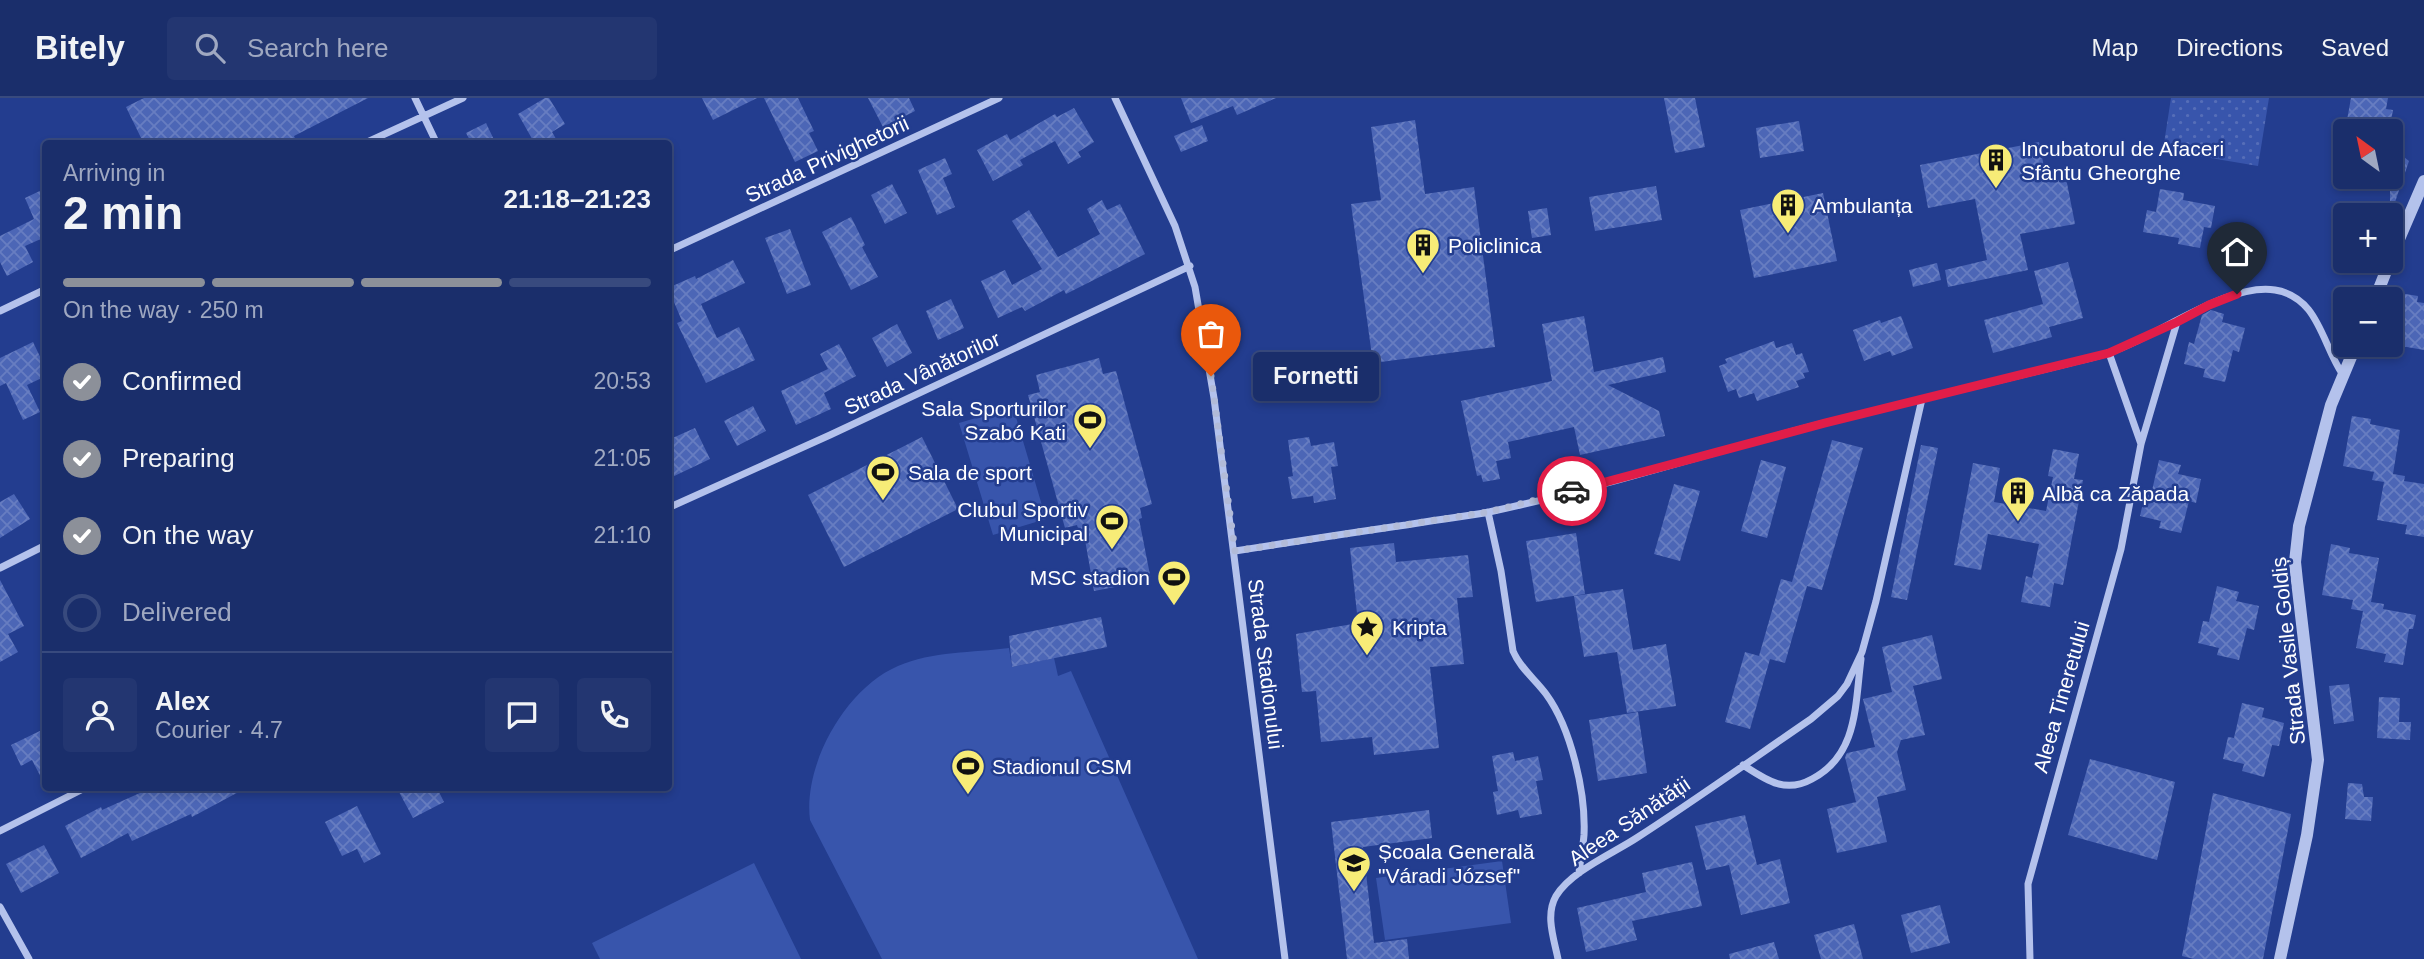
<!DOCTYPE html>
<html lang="en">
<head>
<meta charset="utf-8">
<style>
  body { margin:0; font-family:Arial,sans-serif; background:#233671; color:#f1f3f6; height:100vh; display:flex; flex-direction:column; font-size:26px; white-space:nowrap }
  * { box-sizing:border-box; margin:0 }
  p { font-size:23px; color:#9fa8c1 }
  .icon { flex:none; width:38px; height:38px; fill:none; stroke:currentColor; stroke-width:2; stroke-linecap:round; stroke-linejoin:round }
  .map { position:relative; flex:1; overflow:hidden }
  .side { position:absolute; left:42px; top:42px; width:630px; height:651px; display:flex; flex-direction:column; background:#1a2e6b; border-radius:7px; box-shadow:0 4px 10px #0003,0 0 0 2px #384a7e }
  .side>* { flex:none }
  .needle { width:46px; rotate:327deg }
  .controls { position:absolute; left:2333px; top:21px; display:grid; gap:14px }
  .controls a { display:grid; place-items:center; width:70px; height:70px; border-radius:7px; background:#1a2e6b; box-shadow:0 4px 10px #0003,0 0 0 2px #384a7e; font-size:35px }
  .pin { position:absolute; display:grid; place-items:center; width:60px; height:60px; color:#fff; margin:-72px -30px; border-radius:50% 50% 50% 0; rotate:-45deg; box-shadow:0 0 7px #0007 }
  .pin .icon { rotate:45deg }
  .courier { position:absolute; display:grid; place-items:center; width:70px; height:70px; margin:-35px; border:5px solid #e11d48; border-radius:50%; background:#fff; color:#222; box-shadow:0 2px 9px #0007 }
  .bubble { position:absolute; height:49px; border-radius:7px; background:#1a2e6b; box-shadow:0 4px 10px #0003,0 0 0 2px #384a7e; font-size:23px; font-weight:700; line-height:49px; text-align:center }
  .summary em { font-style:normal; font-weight:700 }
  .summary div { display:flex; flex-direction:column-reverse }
  .summary { display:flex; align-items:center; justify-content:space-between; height:119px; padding:0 21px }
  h1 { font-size:46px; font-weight:700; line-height:52px }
  .bar { display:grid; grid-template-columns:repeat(4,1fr); gap:10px 7px; align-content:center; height:84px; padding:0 21px }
  .bar i { height:9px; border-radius:5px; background:#384a7e }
  .bar .current { background:#8c9099 }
  .bar p { grid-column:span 4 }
  .line { display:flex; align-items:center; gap:18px; padding:0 21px; border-top:2px solid #384a7e }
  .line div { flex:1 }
  .round { display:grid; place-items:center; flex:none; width:74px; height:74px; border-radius:7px; background:#233671 }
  ol { padding:0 21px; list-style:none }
  li { display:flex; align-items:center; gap:21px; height:77px }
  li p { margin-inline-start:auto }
  li .icon { padding:7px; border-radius:50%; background:#8c9099; color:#fff; stroke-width:4 }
  li:last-child { color:#9fa8c1 }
  li i { width:38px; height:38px; border:4px solid #384a7e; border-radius:50% }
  header { display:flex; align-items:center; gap:42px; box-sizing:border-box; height:98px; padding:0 35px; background:#1a2e6b; border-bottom:2px solid #384a7e }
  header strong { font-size:33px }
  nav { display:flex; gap:38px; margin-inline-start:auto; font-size:24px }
  .search { width:490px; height:63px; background:#233671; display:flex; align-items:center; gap:18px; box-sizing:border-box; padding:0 24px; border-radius:7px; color:#9fa8c1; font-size:26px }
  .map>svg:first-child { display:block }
  .park { fill:url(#park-dots) }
  .pitch { fill:#3855ac }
  .building { fill:url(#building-cross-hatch) }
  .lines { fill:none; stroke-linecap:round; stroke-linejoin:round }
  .minor { stroke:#b4c2ec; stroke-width:7 }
  .tertiary { stroke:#b4c2ec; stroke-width:12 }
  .done { stroke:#b2bbd8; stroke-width:7; stroke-dasharray:0 12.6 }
  .route { stroke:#e11d48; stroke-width:9 }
  .labels { text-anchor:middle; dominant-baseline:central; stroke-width:5; stroke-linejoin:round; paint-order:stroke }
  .poi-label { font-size:21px; fill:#fff; stroke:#233d8f; text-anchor:start }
  .street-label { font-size:21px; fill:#fff; stroke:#233d8f }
</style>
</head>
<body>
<header>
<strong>Bitely</strong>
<div class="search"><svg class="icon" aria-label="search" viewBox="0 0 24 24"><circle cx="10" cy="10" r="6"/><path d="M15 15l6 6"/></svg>Search here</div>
<nav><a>Map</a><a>Directions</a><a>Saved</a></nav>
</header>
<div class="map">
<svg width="2424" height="861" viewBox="0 0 2424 861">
  <defs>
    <pattern id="park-dots" width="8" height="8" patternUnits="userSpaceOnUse" patternTransform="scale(1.75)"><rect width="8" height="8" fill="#3855ac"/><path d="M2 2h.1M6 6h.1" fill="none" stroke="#566eb8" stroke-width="1.8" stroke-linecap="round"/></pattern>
    <pattern id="building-cross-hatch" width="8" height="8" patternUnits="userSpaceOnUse" patternTransform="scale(1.75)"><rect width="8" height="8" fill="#4c66b6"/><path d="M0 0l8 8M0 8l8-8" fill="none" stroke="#677dc1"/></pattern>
  </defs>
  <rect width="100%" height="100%" fill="#233d8f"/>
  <path class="park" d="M2171 0H2269L2258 68 2163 52Z"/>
  <path class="pitch" d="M1013 309 1046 421 993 437 959 325Z
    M1009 550 1012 569 1054 560 1058 578 1071 573 1198 861H882L810 722C803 666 846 590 898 568 932 553 973 555 1009 550Z
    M1502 763 1511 825 1385 842 1376 780Z
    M754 765 801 861H600L592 845Z"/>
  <path class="building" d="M144 0H368L294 38 297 46H144L126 9Z
    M545 0H549L565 26 552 34 559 46H535L518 16Z
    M702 0H757L713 22Z
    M764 0H798L814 33 809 35 818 53 795 64Z
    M868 0H909L915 13 883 29Z
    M1181 0H1276L1237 17 1233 8 1191 25Z
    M1664 0H1695L1705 49 1675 55Z
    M2351 0H2388L2386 11 2393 12 2389 33H2345Z
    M1074 10 1094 44 1078 54 1081 59 1068 66 1055 43 1020 62 1023 67 993 83 977 52 1007 36 1010 42 1055 16 1057 19Z
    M1415 22 1425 96 1474 89 1495 249 1373 265 1351 106 1381 102 1371 29Z
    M1799 23 1804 53 1760 60 1756 30Z
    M486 25 496 46H472L466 35Z
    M1202 27 1208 43 1181 54 1174 38Z
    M2039 44 2047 84 2066 80 2075 126 2020 136 2028 172 1948 189 1945 172 1987 162 1975 101 1928 110 1920 67Z
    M2390 48 2409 63 2393 110H2390Z
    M945 60 952 76 943 80 955 109 937 117 918 72Z
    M892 86 907 115 885 126 871 97Z
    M1656 88 1662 122 1595 133 1589 99Z
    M46 90V146L43 140 25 148 33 164 7 178 0 164V138L34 121 25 100Z
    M2160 91 2184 95 2183 102 2215 108 2211 130 2204 129 2200 150 2178 146 2179 140 2143 134 2147 112 2156 114Z
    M1823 95 1837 163 1754 180 1740 112Z
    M1102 102 1107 112 1120 106 1145 156 1066 196 1064 192 1025 213 1022 209 998 220 981 183 1005 172 1012 187 1042 171 1012 123 1029 112 1058 159 1100 136 1087 111Z
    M1547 110 1551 137 1532 140 1528 113Z
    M851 119 865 147 862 149 878 179 851 192 822 134Z
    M790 131 811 187 787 196 765 140Z
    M733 162 745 185 701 206 717 240 739 229 755 262 706 285 677 225 682 223 668 190 695 178 696 181Z
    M2068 164 2083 220 2049 229 2052 239 1993 255 1984 222 2043 206 2034 173Z
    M1937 165 1941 182 1913 189 1909 172Z
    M2399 195 2418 198 2417 204 2424 205V252L2390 246Z
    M951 201 964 230 938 242 926 213Z
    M2211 212 2224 216 2222 224 2245 230 2239 254 2233 252 2225 284 2203 279 2205 271 2184 266 2189 244 2194 246 2202 217Z
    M1584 218 1594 274 1663 259 1666 274 1608 287 1659 313 1665 338 1580 357 1574 329 1508 344 1511 360 1496 363 1500 381 1483 384 1481 377 1477 378 1461 303 1552 283 1542 226Z
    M1901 218 1913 250 1892 258 1890 253 1864 263 1853 232 1880 222 1881 225Z
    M897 226 912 255 887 269 872 240Z
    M1774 243 1776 250 1792 245 1796 257 1802 255 1809 274 1803 275 1805 280 1796 283 1799 289 1757 303 1754 295 1739 300 1736 291 1728 294 1719 268 1727 265 1725 261Z
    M33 244 46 271V278L27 287 40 314 23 322 6 285 0 288V260Z
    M839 246 856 278 824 295 831 311 796 327 781 293 828 271 820 256Z
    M1099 260 1103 276 1116 273 1152 406 1140 410 1142 420 1139 421 1151 482 1094 493 1084 436 1080 437 1077 427 1065 430 1028 297 1040 294 1036 277Z
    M753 308 766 333 737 348 724 323Z
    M2352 318 2371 321 2370 326 2400 332 2393 376 2405 378 2404 383 2424 386V439L2405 436 2407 427 2377 422 2384 384 2372 382 2374 374 2343 368Z
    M695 330 710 361 668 381V342Z
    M922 339 958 411 844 469 808 397Z
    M1309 339 1311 348 1334 344 1338 368 1331 369 1336 401 1314 405 1313 398 1292 401 1288 379 1293 378 1288 342Z
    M1832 342 1863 350 1822 492 1807 488 1785 565 1759 558 1781 481 1792 484Z
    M1921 347 1938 350 1907 502 1891 499Z
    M2053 351 2079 356 2074 381 2083 382 2063 487 2054 485 2050 509 2021 504 2026 478 2032 480 2039 446 1988 436 1981 472 1954 467 1973 365 2000 370 1994 404 2046 413 2053 379 2048 378Z
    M1761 362 1786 369 1767 440 1741 433Z
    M2159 362 2181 367 2178 376 2201 381 2196 405 2189 403 2181 435 2159 430 2161 423 2140 418 2145 396 2151 397Z
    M1674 386 1700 393 1680 463 1654 456Z
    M14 396 30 421 0 440V404Z
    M1576 435 1585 496 1536 504 1526 443Z
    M1394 445 1396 464 1468 457 1473 499 1457 500 1464 566 1430 569 1439 650 1374 657 1372 639 1321 644 1316 593 1302 594 1296 536 1358 525 1350 450Z
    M2331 446 2350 450 2349 455 2379 460 2371 504 2384 506 2383 511 2416 517 2413 531H2409L2403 567 2384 564 2386 556 2356 550 2363 513 2351 511 2353 502 2322 497Z
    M0 482 24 528 8 536 18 554 0 564Z
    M2217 488 2239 494 2236 503 2259 508 2254 532 2247 530 2239 562 2217 557 2219 550 2198 545 2203 523 2209 524Z
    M1623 491 1633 552 1666 546 1676 608 1627 615 1617 554 1584 559 1574 498Z
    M1101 519 1107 549 1012 569 1009 538Z
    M1932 537 1942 581 1913 588 1925 637 1901 642 1897 654 1906 692 1877 699 1887 744 1837 755 1827 711 1856 704 1845 659 1847 655 1875 649 1863 601 1892 594 1882 549Z
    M1745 554 1770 561 1750 631 1725 624Z
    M2349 586 2354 623 2334 626 2329 588Z
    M2379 599 2400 600 2399 624H2411L2410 642 2377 640Z
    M2242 605 2264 610 2262 619 2284 625 2279 648 2272 647 2264 679 2242 673 2244 666 2223 661 2228 639 2234 640Z
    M1638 614 1647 675 1598 683 1589 622Z
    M46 630V689L32 662 21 668 11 647Z
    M1513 654 1515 663 1538 658 1543 682 1536 683 1542 716 1520 720 1518 712 1497 717 1493 694 1498 693 1492 658Z
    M2090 661 2175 684 2157 762 2068 737Z
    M2348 685 2362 686 2364 699H2373L2371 723 2345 721Z
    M151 690H246L192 719 191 716 132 743 128 735 81 760 65 728 101 709 102 712Z
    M407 690H437L444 704 413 720 399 694Z
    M2213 695 2291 716 2263 861H2194L2182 858Z
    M357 708 381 756 364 765 357 751 342 758 325 724Z
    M1429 712 1432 740 1363 749 1374 845 1407 841 1409 861H1347L1331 724Z
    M1745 717 1757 767 1780 761 1790 805 1741 817 1729 767 1706 772 1695 728Z
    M44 747 59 775 21 795 6 766Z
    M1692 764 1702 808 1632 823 1637 842 1586 854 1577 810 1646 794 1642 775Z
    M1940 807 1950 845 1911 855 1901 817Z
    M1854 826 1863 861H1821L1814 837Z
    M1774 844 1779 861H1730L1729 856Z"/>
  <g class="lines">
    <path class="minor" d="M415 0 437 46
      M1115 0 1175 128 1195 189 1214 300 1285 861
      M363 46 463 0
      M668 153 999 0
      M0 213 46 191
      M2109 255 2141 346
      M668 410 830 337 1190 168
      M1488 414 1501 473 1513 553C1520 570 1535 581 1546 596 1571 630 1586 695 1584 737 1583 750 1580 763 1579 775
      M1235 453C1292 444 1349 435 1406 427 1434 422 1462 419 1489 414 1602 390 1713 353 1825 325 1915 302 2007 281 2098 258 2150 245 2224 184 2275 192 2319 199 2322 247 2343 277
      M0 470 46 447
      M1743 667C1766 682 1785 696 1812 681 1858 657 1855 607 1861 561
      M0 733 85 690
      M0 809 29 861
      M1558 861C1554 841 1545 817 1556 798 1571 773 1614 755 1638 739 1697 701 1754 660 1811 621L1838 598 1847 586 1862 554 1876 503 1922 301
      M2030 861 2028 786 2121 451 2141 346 2177 224"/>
    <path class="tertiary" d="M2390 162 2424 83
      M2375 201 2390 163
      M2280 861 2307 737 2318 662 2297 483 2295 464 2299 428 2331 307 2356 247"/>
  </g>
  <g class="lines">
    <path class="done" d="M1211 278 1235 453 1488 414 1572 393"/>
    <path class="route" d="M1572 393 1825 325 2109 255 2177 224 2209 207 2237 196"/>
  </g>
  <defs>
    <g id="building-pin" transform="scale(1.75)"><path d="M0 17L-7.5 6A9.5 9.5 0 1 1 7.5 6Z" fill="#f7ec77" stroke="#233d8f"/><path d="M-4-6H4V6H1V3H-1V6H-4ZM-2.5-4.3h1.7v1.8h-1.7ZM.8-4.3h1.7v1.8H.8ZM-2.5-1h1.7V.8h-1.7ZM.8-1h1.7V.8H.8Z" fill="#111"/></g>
    <g id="stadium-pin" transform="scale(1.75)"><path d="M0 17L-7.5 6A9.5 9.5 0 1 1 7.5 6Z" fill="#f7ec77" stroke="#233d8f"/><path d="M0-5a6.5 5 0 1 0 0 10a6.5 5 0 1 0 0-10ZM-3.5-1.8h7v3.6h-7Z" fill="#111"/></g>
    <g id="sight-pin" transform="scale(1.75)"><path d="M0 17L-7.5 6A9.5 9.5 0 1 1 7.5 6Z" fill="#f7ec77" stroke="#233d8f"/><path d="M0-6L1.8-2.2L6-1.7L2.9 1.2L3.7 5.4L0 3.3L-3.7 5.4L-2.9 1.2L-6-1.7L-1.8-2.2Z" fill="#111"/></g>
    <g id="school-pin" transform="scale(1.75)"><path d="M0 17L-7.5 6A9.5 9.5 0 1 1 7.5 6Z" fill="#f7ec77" stroke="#233d8f"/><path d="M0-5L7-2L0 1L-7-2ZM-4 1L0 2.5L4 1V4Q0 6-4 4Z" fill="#111"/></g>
  </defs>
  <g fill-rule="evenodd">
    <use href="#building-pin" x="1996" y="62"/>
    <use href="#building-pin" x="1788" y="107"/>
    <use href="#building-pin" x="1423" y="147"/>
    <use href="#stadium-pin" x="1090" y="322"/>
    <use href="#stadium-pin" x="883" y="374"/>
    <use href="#building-pin" x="2018" y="395"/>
    <use href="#stadium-pin" x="1112" y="423"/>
    <use href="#stadium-pin" x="1174" y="479"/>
    <use href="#sight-pin" x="1367" y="529"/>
    <use href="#stadium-pin" x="968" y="668"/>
    <use href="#school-pin" x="1354" y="765"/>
  </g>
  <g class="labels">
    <g class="poi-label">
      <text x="2021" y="50">Incubatorul de Afaceri<tspan x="2021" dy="24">Sfântu Gheorghe</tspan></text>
      <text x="1812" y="107">Ambulanța</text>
      <text x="1448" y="147">Policlinica</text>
      <text x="1066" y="310" text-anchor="end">Sala Sporturilor<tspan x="1066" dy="24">Szabó Kati</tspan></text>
      <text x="908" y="374">Sala de sport</text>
      <text x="2042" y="395">Albă ca Zăpada</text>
      <text x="1088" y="411" text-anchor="end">Clubul Sportiv<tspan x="1088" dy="24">Municipal</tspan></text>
      <text x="1150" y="479" text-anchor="end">MSC stadion</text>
      <text x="1392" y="529">Kripta</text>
      <text x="992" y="668">Stadionul CSM</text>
      <text x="1378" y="753">Școala Generală<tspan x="1378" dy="24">"Váradi József"</tspan></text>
    </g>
    <g class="street-label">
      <text transform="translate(827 61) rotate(-25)">Strada Privighetorii</text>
      <text transform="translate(922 275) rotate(-25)">Strada Vânătorilor</text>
      <text transform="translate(2288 553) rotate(-96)">Strada Vasile Goldiș</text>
      <text transform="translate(1266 566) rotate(83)">Strada Stadionului</text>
      <text transform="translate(2061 599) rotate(-74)">Aleea Tineretului</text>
      <text transform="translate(1629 723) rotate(-34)">Aleea Sănătății</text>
    </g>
  </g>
</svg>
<div class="controls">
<a><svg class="needle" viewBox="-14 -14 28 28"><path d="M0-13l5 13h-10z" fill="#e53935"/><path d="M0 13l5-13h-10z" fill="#9fa8c1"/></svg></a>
<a>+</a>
<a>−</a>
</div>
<div class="pin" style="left:1211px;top:278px;background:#ea580c"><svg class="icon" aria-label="bag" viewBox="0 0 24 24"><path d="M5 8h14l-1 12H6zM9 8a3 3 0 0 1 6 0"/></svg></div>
<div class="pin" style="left:2237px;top:196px;background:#1f2937"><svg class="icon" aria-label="home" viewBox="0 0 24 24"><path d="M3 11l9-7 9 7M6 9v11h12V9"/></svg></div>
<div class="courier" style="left:1572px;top:393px"><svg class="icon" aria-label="car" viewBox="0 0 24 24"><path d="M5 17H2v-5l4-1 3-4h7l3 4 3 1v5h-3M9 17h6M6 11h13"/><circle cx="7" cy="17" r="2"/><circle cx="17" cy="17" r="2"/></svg></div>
<div class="bubble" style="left:1253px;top:254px;width:126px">Fornetti</div>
<section class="side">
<div class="summary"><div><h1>2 min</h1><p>Arriving in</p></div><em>21:18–21:23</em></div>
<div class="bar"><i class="current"></i><i class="current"></i><i class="current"></i><i></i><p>On the way · 250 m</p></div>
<ol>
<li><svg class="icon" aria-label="check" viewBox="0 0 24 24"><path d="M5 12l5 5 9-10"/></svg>Confirmed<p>20:53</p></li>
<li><svg class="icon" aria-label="check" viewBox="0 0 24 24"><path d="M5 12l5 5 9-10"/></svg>Preparing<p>21:05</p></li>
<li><svg class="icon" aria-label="check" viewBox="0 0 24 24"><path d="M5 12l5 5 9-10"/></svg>On the way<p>21:10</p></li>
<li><i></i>Delivered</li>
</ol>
<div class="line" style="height:126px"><a class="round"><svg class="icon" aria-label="person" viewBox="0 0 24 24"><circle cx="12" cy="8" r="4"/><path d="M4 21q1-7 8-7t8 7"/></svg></a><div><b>Alex</b><p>Courier · 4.7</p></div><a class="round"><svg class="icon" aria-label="chat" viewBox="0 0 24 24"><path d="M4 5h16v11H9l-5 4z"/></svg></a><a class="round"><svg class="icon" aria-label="phone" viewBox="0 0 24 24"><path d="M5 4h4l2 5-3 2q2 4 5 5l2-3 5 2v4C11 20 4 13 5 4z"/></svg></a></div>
</section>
</div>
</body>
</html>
